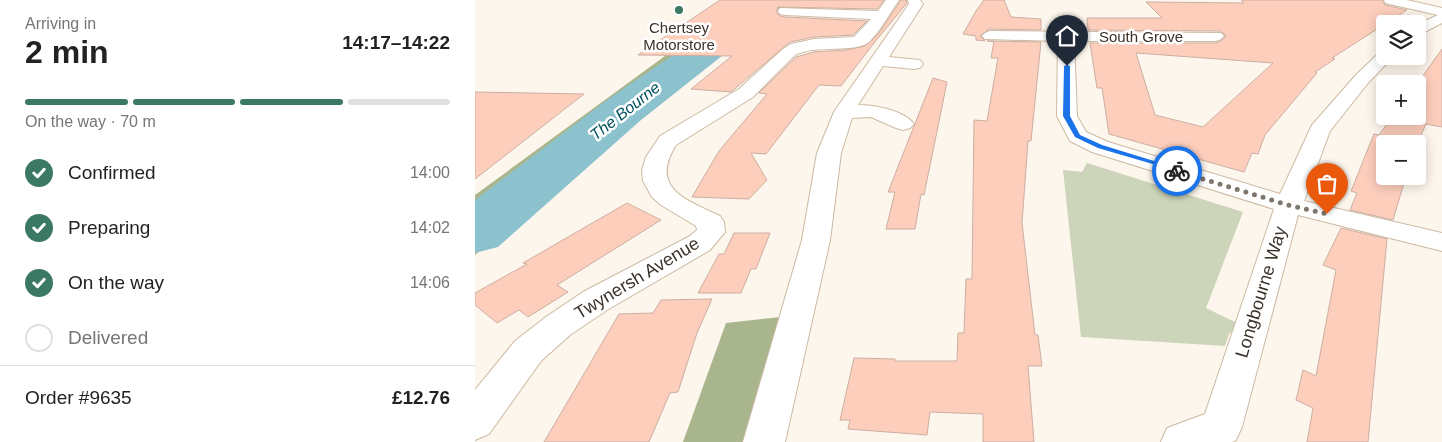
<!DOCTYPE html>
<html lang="en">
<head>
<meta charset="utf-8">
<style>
  body { margin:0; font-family:Helvetica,sans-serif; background:#f6f6f6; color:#222; height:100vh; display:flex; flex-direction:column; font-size:19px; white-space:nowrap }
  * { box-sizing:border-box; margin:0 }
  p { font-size:16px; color:#767676 }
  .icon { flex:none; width:28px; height:28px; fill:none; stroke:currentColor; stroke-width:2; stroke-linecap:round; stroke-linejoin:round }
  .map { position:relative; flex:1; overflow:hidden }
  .details { display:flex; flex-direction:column; background:#fff; width:475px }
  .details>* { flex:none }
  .buttons { position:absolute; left:901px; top:15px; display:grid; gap:10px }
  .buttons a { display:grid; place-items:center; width:50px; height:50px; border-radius:5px; background:#fff; box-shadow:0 2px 12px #0003; font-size:25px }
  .pin { position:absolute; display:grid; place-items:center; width:42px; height:42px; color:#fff; margin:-51px -21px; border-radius:50% 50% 50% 0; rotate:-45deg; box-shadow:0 0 5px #0007 }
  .pin .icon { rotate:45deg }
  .courier { position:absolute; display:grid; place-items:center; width:50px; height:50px; margin:-25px; border:4px solid #1a73e8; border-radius:50%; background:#fff; color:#222; box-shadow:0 1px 6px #0007 }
  .head em { font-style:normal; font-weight:700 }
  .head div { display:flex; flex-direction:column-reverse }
  .head { display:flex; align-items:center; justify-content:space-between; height:85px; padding:0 25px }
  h1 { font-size:32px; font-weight:700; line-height:38px }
  .bar { display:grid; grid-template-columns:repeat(4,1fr); gap:8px 5px; align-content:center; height:60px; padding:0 25px }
  .bar i { height:6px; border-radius:4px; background:#e0e0e0 }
  .bar .current { background:#3b7965 }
  .bar p { grid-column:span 4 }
  .line { display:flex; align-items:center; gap:12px; padding:0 25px; border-top:1px solid #e0e0e0 }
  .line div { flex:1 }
  ol { padding:0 25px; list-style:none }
  li { display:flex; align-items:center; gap:15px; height:55px }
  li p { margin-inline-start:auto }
  li .icon { padding:5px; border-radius:50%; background:#3b7965; color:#fff; stroke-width:4 }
  li:last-child { color:#767676 }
  li i { width:28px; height:28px; border:2px solid #e0e0e0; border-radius:50% }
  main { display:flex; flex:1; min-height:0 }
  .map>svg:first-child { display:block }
  .green { fill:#ccd5b9 }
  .forest { fill:#a9b68d }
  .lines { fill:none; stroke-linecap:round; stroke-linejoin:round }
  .river { fill:#8cc2ce; fill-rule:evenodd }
  .building { fill:#fdcebc; stroke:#ccaea2; fill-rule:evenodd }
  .minor-casing { stroke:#ccb9a2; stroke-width:2 }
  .major-casing { stroke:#ccb9a2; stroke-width:2 }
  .minor { fill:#fff; fill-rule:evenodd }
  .major { fill:#fff; fill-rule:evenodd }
  .route { fill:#1a73e8 }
  .done { stroke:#7f776e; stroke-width:5; stroke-dasharray:0 9 }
  .poi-dot { fill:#3b7965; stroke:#fff; stroke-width:2 }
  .labels { text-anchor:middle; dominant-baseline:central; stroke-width:5; stroke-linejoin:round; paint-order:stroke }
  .far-poi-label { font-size:15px; fill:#3b332a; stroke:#fff }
  .far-street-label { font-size:15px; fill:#3b332a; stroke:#fff }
  .far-water-label { font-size:16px; font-style:italic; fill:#00515e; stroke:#fff }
  .street-label { font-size:18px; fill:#3b332a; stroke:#fff }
</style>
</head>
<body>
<main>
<section class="details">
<div class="head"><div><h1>2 min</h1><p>Arriving in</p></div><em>14:17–14:22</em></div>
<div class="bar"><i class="current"></i><i class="current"></i><i class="current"></i><i></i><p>On the way · 70 m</p></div>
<ol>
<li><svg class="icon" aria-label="check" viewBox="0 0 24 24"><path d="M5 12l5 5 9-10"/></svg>Confirmed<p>14:00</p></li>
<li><svg class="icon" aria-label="check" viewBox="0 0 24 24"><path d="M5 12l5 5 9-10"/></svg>Preparing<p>14:02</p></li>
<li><svg class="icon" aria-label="check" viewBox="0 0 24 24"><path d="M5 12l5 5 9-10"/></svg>On the way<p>14:06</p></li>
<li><i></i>Delivered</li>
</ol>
<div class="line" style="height:65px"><div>Order #9635</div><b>£12.76</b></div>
</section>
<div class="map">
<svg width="967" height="442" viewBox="0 0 967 442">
  <rect width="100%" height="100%" fill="#fdf6ec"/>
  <path class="green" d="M612 163 768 212 731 308 766 325 754 334 750 346 606 337 588 170 607 172Z"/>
  <path class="forest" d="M235 23 266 30 0 255V195Z
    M306 317 290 442H208L251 323Z"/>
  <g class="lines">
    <path class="river" d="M269 0H316L312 6 292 13 265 29 262 40 257 48 166 120 23 247 0 253V200L132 100 229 34 238 17Z"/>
  </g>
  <path class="building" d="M245 0H409L402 9 303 7 301 12 305 16 310 17 392 21 378 35 339 37 315 42 256 92 216 89 257 56 163 55Z
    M426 0H431L432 3 399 43 366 86 344 85 291 154 276 153 292 180 274 199 217 197 244 151 292 94 284 93 321 57 339 52 371 50 390 46 404 33Z
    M509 0H529L536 17 566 19V30L514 29 505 36 510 41 501 40V36L488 34 501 11Z
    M766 0H907L910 5 932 10 857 58 860 59 840 72 842 73 790 135 783 154 777 153 769 172 634 134 627 88H622L615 43H741L747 40 751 36 746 31 613 30 612 18H687L671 2 769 3ZM661 53 798 63 728 127 680 115Z
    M512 41 566 42 556 141H553L547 223 560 335H563L567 366H553L559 442H508V414L455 412 452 435 373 429 375 420H365L379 358 420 359V361H482L483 333H489L491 279H497L499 120 512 121 523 58H516L519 41Z
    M967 49V127L951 124 942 144H910V176H931L918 220 875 210 882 193 876 191 899 134 904 135 918 116H942V84Z
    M458 78 472 82 449 195 446 194 440 229H411L420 192H413Z
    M0 92 109 94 0 179Z
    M152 203 186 220 82 285 93 292 53 317 44 310 22 323 0 305V293L52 264 48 263Z
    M866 228 912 239 893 442H832L838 408 821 400 828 370 841 376 861 270 848 265Z
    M259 233H295L281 269H276L266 293H223L244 254H249Z
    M237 299 222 333 203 392 195 393 174 442H69L144 314 178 313 186 300Z"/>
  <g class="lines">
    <g class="minor-casing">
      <path id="minor" d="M411 0H424C415 13 406 30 395 41 382 54 340 44 320 55L278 97 201 145C174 188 211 200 245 216L249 222 250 232 235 250 132 310 95 335 66 361 14 434 0 440V390L40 341 71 317 108 292 215 236 222 230 221 226 186 205 177 197 168 181 167 170 171 157 185 136 264 89 308 49 316 44 339 39 379 37 396 19 310 15 305 14 303 11 305 8 403 11Z
        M433 0H445L448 4 414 57 445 60 448 64 445 68 439 69 408 66 383 105C399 105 429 110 439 124L435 128 428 130 421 128 396 117 377 118 366 153 355 240 310 442H268L327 240 342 153 359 112 434 4Z
        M967 13V23L942 36V25Z
        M515 31 746 33 749 36 746 39 741 41H599L602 116 611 132 633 142 805 194 837 125 881 75 905 52 910 51V56H919L893 83 855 131 829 201 967 233V251L823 215 767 427 761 440 757 442H686L692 428 730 414 799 209 617 152 595 141 582 116 583 41 510 39 507 36 510 33Z"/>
    </g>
    <g class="major-casing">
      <path id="major" d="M909 0H932L967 8V16L910 3Z"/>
    </g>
    <use href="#minor" class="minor"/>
    <use href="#major" class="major"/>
  </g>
  <path class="route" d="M592 65 595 66V116L605 135 627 145 705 169V172L623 148 600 137 588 116 589 66Z"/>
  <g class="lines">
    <path class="done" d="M702 171 813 205 852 214"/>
  </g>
  <circle class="poi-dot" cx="204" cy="10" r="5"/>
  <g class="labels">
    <g class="far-poi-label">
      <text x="204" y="27">Chertsey<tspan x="204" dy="17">Motorstore</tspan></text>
    </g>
    <g class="far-street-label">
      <text x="666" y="36">South Grove</text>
    </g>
    <g class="far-water-label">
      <text transform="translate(150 111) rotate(-38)">The Bourne</text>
    </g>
    <g class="street-label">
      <text transform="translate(162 278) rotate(-31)">Twynersh Avenue</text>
      <text transform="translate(786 292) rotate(-73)">Longbourne Way</text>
    </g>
  </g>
</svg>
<div class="buttons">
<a><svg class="icon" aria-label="layers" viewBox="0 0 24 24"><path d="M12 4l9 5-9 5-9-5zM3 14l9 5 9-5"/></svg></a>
<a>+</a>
<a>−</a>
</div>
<div class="pin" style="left:852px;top:214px;background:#ea580c"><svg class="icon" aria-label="bag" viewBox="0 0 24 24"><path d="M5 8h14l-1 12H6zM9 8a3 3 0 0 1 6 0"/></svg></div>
<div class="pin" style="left:592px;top:66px;background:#1f2937"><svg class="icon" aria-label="home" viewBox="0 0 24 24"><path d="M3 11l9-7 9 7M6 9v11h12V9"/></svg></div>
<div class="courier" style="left:702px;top:171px"><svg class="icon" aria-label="bike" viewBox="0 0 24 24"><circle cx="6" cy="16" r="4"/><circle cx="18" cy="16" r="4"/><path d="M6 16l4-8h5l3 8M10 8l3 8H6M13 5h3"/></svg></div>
</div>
</main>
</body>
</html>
